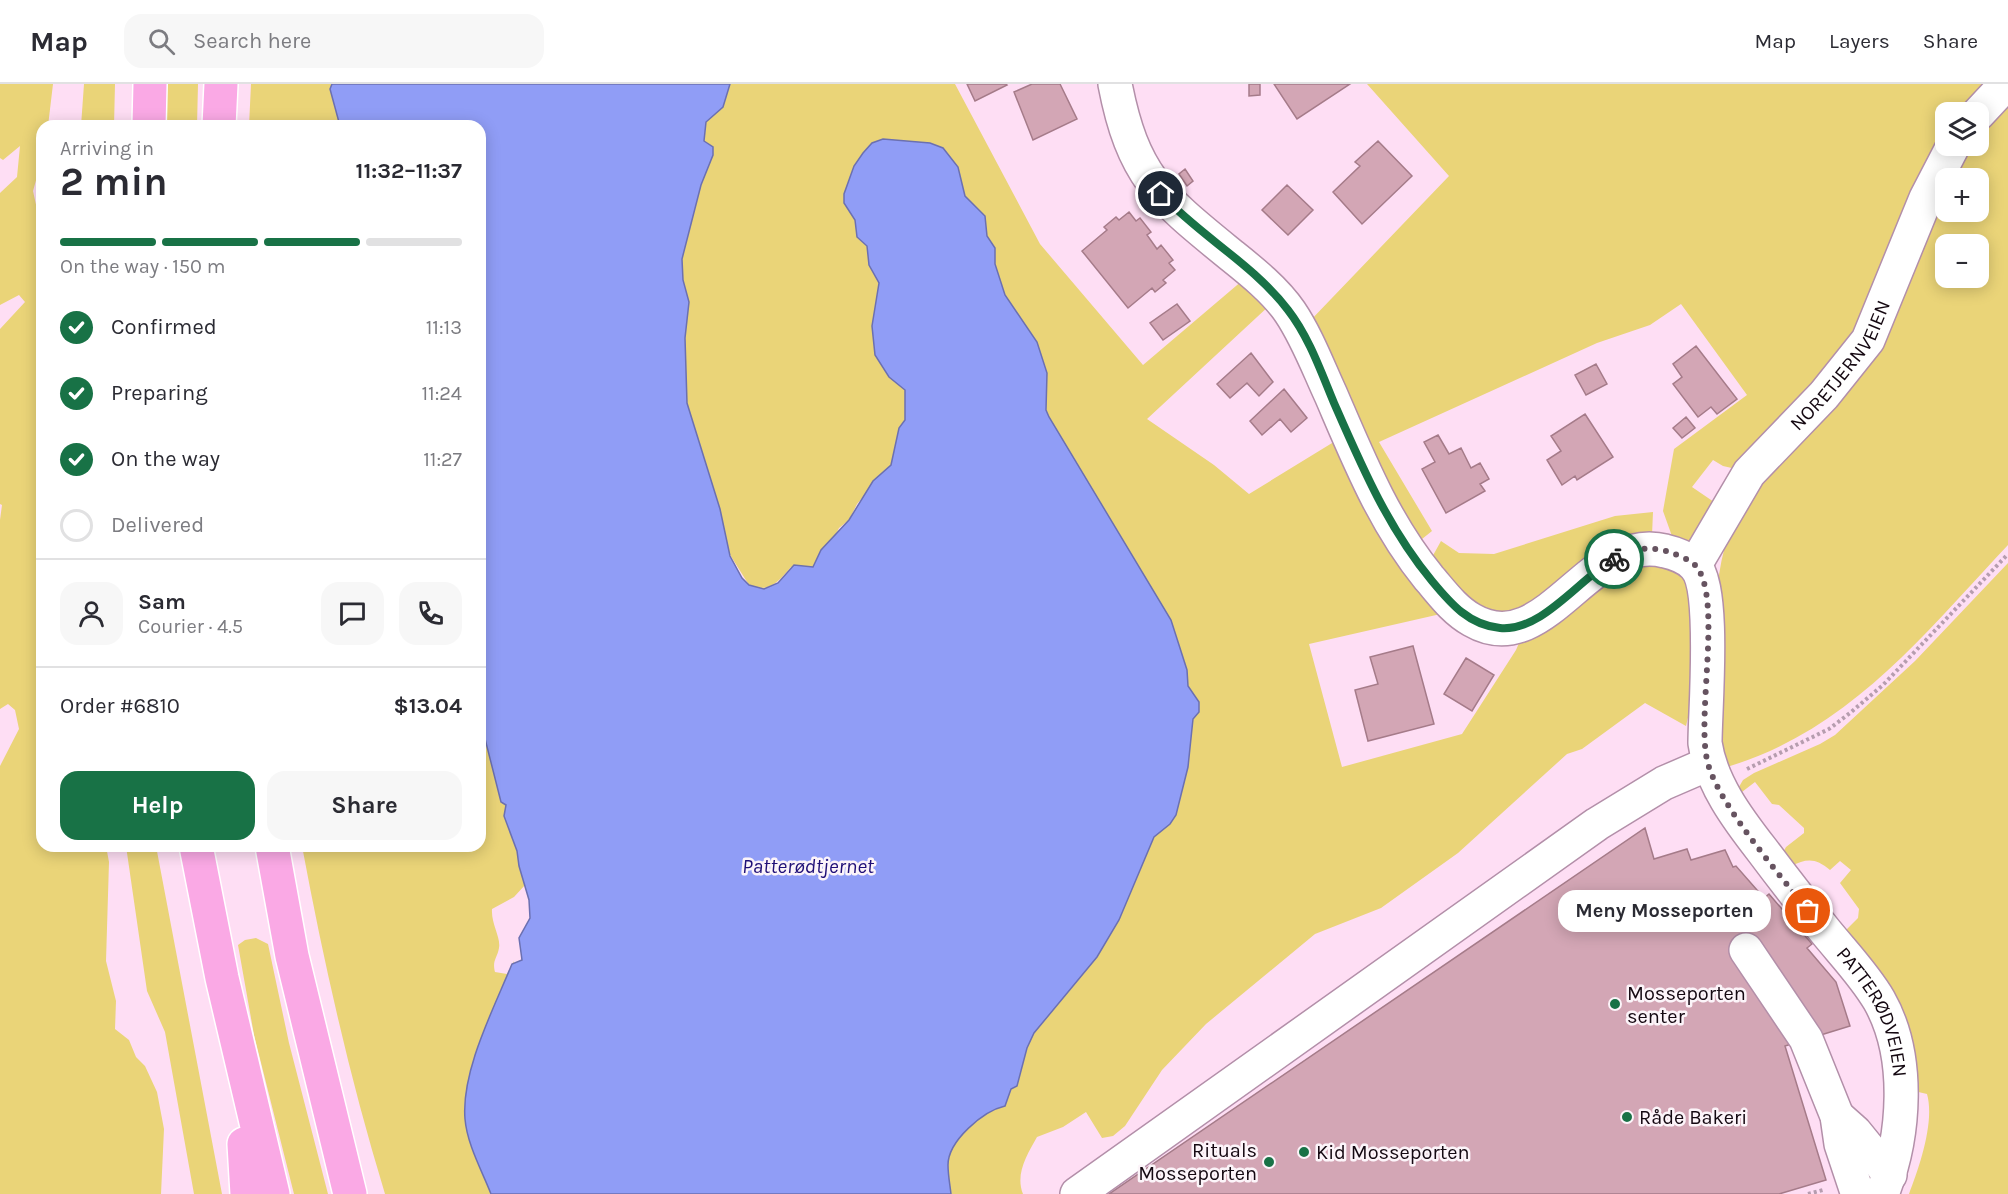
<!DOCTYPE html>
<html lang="en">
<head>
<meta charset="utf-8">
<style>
  body { margin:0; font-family:Karla,sans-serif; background:#f7f7f7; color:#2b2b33; height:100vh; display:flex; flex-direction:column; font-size:22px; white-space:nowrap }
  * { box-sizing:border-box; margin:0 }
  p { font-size:20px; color:#7c7c81 }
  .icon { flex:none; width:33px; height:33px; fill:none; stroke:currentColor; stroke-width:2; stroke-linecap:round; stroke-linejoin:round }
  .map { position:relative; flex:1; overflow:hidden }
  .drawer { position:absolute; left:36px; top:36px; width:450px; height:732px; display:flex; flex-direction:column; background:#fff; border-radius:18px; box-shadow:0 3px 15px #0003 }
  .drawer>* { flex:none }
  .controls { position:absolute; left:1935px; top:18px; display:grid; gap:12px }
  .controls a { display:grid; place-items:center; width:54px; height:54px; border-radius:12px; background:#fff; box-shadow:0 3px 15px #0003; font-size:30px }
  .pin { position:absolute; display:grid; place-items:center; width:51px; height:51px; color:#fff; margin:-26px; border:3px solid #fff; border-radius:50%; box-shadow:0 2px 6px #0007 }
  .courier { position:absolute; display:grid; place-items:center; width:60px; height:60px; margin:-30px; border:4px solid #187246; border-radius:50%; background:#fff; color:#222; box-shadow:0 2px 8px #0007 }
  .bubble { position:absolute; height:42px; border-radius:18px; background:#fff; box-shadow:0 3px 15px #0003; font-size:20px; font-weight:700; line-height:42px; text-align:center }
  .summary em { font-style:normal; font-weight:700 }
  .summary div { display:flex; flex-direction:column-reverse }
  .summary { display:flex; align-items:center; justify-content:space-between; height:102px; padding:0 24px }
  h1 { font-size:39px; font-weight:700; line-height:45px }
  .bar { display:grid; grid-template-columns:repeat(4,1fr); gap:9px 6px; align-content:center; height:72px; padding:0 24px }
  .bar i { height:8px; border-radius:4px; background:#e1e1e2 }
  .bar .selected { background:#187246 }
  .bar p { grid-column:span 4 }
  .line { display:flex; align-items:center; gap:15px; padding:0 24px; border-top:2px solid #e1e1e2 }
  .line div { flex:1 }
  .round { display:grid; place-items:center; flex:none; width:63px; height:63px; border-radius:18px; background:#f7f7f7 }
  ol { padding:0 24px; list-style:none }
  li { display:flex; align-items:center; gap:18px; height:66px }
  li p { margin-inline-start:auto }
  li .icon { padding:6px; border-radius:50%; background:#187246; color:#fff; stroke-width:4 }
  li:last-child { color:#7c7c81 }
  li i { width:33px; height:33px; border:3px solid #e1e1e2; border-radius:50% }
  .action { display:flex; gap:12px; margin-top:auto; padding:12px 24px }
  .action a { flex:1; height:69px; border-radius:18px; background:#187246; color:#fff; font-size:24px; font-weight:700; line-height:69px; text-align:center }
  .action a+a { background:#f7f7f7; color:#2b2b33 }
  header { display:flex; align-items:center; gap:36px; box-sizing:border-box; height:84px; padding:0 30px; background:#fff; border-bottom:2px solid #e1e1e2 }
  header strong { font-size:28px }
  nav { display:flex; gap:33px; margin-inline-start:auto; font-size:21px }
  .search { width:420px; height:54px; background:#f7f7f7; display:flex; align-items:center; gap:15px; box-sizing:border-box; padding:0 21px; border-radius:18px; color:#7c7c81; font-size:22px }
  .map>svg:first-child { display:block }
  .green { fill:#ead478; fill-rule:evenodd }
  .water { fill:#909df6; stroke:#6b70b1; stroke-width:1.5 }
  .building { fill:#d3a6b5; stroke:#a57b89; stroke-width:1.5 }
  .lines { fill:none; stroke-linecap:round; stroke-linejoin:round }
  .minor-casing { stroke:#b38fa9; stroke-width:36 }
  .highway-casing { stroke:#fff; stroke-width:36 }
  .path { stroke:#b69daf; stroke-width:4; stroke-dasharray:3 3; stroke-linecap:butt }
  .minor { stroke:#fff; stroke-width:33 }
  .highway { stroke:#faa9e5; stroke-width:33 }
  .done { stroke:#665360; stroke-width:6; stroke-dasharray:0 10.8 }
  .route { stroke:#187246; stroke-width:8 }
  .poi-dot { fill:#187246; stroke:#fcf4f9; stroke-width:2 }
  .labels { text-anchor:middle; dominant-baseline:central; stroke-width:5; stroke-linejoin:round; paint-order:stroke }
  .street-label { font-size:20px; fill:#140811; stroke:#fcf4f9 }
  .poi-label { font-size:20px; fill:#140811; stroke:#fcf4f9; text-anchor:start }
  .water-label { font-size:21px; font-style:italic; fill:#1f0f77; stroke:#fcf4f9 }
</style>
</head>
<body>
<header>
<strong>Map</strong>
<div class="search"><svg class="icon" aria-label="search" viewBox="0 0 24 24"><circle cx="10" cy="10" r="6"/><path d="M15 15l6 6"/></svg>Search here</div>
<nav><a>Map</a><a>Layers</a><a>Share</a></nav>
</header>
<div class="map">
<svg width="2008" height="1110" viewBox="0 0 2008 1110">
  <rect width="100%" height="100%" fill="#fedef4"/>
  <path class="green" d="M0 0H53L48 42H42V75L33 107 42 148V762H106L109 778 106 877 116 917 115 945 129 956 136 973 145 982 157 1008 164 1045 161 1110H0V682L19 645 15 626 8 620 0 625V436L2 421 0 420V245L25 218 19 211 0 221V109L17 93 20 62 3 76 0 74Z
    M84 0H115L114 42H81Z
    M166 0H198L197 42H165Z
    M251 0H332L385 42H249Z
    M696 0H955L1040 160 1143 281 1243 196 1270 221 1147 335 1214 381 1249 410 1337 356 1445 529 1309 560 1342 683 1462 650 1516 566 1522 552 1646 474 1682 490 1695 518 1692 617 1686 642 1645 619 1582 665 1567 670 1458 769 1381 824 1315 850 1206 940 1162 986 1125 1042 1113 1052 1102 1054 1086 1028 1063 1043 1037 1053C1027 1071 1015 1090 1023 1110H682L983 1030 1005 1022 1047 289 844 118 855 136 857 153 867 162 869 181 879 199V211L935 282 904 340 899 344 891 381 857 420 849 436 839 444 833 456 821 466 813 483H791C779 497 769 510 749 501L620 296 705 49 706 38Z
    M1367 0H1986L1962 28H1946L1945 48 1867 225C1832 285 1782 334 1736 385L1723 382 1713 376 1692 403 1714 418 1695 452 1688 457 1673 455 1663 427 1674 365 1747 311 1681 220 1650 241 1597 259 1379 358 1432 447 1417 459 1308 239 1449 92Z
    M2008 20V461C1924 550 1850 646 1727 683L1718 668C1717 604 1707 513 1728 453L1945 105 1946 128H1978V94H1951L1970 62H1978L1979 52ZM1946 160H1978V194H1946Z
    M1653 428 1652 451 1522 529 1477 527 1431 475 1441 457 1459 469 1494 470 1615 432Z
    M480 442 540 748 525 801 514 813 492 825C491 840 501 853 499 864 497 875 492 876 495 888L507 890 514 877 486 1096 491 1110H385C350 995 324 880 302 762H480Z
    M2008 479V1110H1909C1919 1084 1935 1038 1927 1010L1914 1007 1843 849 1858 834 1859 825 1840 799 1851 786 1840 777 1830 786C1816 774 1807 774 1791 782L1781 772 1786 763 1804 749V744L1779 721 1772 720 1755 698 1738 711 1736 708 1743 696 1754 689 1820 660 1835 651 1915 577Z
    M126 762H156L222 1110H194L165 948 147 907Z
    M256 854 268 860 289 959 328 1110H294L254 951 238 861 245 856Z"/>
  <path class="water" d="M332 0H730L723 23 706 38 704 57 713 63V71L701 101 682 175 683 196 689 218 685 254 687 319 720 425 730 472 742 494 749 501 764 505 778 499 794 481 813 483 821 466 849 436 873 397 891 381 899 344 905 336V306L889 293 875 271 872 242 879 199 869 181 867 162 857 153 855 136 844 119V110L854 82 863 69 872 59 883 55 930 59 943 64 958 83 965 112 985 132 987 152 995 164V180L1005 211 1037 258 1047 289 1046 326 1049 333 1171 536 1187 586 1188 602 1199 618V628L1193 635 1188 683 1176 731 1170 740 1154 753 1119 836 1097 873 1034 949 1027 964 1017 1002 1011 1005 1005 1022C983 1027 948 1057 948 1081 948 1091 950 1101 951 1110H491C482 1087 467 1060 465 1035 461 987 494 924 512 880L522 876 519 854 530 834 529 816 519 782 517 767 504 732 506 721 501 718 480 635V42H340L330 5Z"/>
  <path class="building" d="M967 0H1006L1007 1 975 17Z
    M1032 0H1060L1077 35 1033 56 1014 8Z
    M1249 0H1260V11L1249 12Z
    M1274 0H1350L1297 35Z
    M1378 57 1412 92 1362 140 1333 108 1360 82 1355 78Z
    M1185 85 1193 97 1187 102 1179 90Z
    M1287 101 1313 126 1288 151 1262 126Z
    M1129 128 1136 137 1140 134 1151 148 1147 151 1157 165 1161 161 1173 176 1169 179 1175 186 1163 196 1166 199 1155 208 1152 204 1128 224 1082 167 1107 146 1104 143 1116 133 1119 136Z
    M1177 220 1190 237 1163 256 1150 239Z
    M1696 262 1737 315 1717 330 1711 323 1698 333 1673 300 1682 293 1673 280Z
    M1251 269 1273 298 1259 312 1247 299 1230 314 1217 300Z
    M1596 280 1607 300 1586 311 1575 291Z
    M1284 305 1307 334 1291 348 1280 335 1262 351 1250 337Z
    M1585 330 1613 373 1577 396 1575 392 1562 401 1547 376 1561 367 1551 352Z
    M1686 333 1695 344 1682 354 1673 344Z
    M1438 351 1449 370 1461 364 1471 384 1480 379 1489 395 1480 400 1485 407 1446 429 1422 385 1435 378 1424 358Z
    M1413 562 1434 640 1368 657 1355 606 1378 600 1370 573Z
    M1466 574 1494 591 1472 627 1444 610Z
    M1645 744 1654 775 1687 765 1691 776 1725 766 1733 783 1736 782 1764 814 1769 810 1812 860 1807 864 1836 898 1850 942 1785 962 1826 1096 1779 1110H1109Z"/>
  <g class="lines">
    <g class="minor-casing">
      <g id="minor">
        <path id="s1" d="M1115 0C1133 93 1161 114 1231 171 1251 187 1275 206 1290 228 1307 253 1318 283 1331 311 1359 376 1384 439 1429 494 1442 509 1454 526 1472 536 1546 579 1589 447 1665 467 1674 469 1687 474 1694 481 1716 502 1705 624 1705 659 1711 699 1737 734 1762 766 1783 794 1804 821 1826 848 1844 870 1865 892 1879 916 1911 972 1905 1053 1882 1110"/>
        <path d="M1978 30 2006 0"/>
        <path id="s2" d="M1695 481 1749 389 1824 311 1868 256 1926 114 1953 62"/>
        <path d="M1746 866 1806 955 1837 1032 1841 1060 1856 1105 1862 1110"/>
        <path d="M1837 1032 1855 1048 1890 1091"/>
        <path d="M1077 1110 1597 740 1664 699 1708 680"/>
      </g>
    </g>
    <g class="highway-casing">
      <path id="highway" d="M149 42 150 0
        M219 42 221 0
        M196 762 222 894 273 1110
        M272 762 292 872 350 1110
        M244 1060 247 1110"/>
    </g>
    <path class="path" d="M1747 685 1829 645 1850 629 1883 601 2008 470
      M1808 1110 1823 1106"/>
    <use href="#minor" class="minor"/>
    <use href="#highway" class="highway"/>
  </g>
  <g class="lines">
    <path class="done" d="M1614 475C1631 465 1648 462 1666 467 1675 470 1689 475 1695 481 1724 512 1695 634 1708 680 1721 724 1779 789 1808 827"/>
    <path class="route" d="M1161 110C1200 152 1253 180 1288 226 1309 253 1321 288 1334 319 1362 383 1388 444 1432 497 1451 520 1469 541 1500 544 1542 548 1580 494 1614 475"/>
  </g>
  <g class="poi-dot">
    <circle cx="1615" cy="920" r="6"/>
    <circle cx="1627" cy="1033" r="6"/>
    <circle cx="1304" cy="1068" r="6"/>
    <circle cx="1269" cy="1078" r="6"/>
  </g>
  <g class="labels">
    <g class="street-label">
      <text stroke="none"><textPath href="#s2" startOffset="249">NORETJERNVEIEN</textPath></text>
      <text stroke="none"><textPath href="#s1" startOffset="1410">PATTERØDVEIEN</textPath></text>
    </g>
    <g class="poi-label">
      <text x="1627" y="909">Mosseporten<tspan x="1627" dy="23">senter</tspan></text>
      <text x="1639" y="1033">Råde Bakeri</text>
      <text x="1257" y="1066" text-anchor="end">Rituals<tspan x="1257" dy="23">Mosseporten</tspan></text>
      <text x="1316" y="1068">Kid Mosseporten</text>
    </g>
    <g class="water-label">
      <text x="808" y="782">Patterødtjernet</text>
    </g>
  </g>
</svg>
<div class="controls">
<a><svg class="icon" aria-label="layers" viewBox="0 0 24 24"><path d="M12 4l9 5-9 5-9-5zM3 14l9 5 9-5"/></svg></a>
<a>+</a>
<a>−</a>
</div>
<div class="pin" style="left:1808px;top:827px;background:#ea580c"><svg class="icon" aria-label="bag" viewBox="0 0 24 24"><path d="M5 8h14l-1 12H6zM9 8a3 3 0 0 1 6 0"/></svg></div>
<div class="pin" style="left:1161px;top:110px;background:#1f2937"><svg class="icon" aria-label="home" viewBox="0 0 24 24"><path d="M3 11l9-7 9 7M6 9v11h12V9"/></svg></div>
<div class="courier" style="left:1614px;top:475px"><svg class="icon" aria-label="bike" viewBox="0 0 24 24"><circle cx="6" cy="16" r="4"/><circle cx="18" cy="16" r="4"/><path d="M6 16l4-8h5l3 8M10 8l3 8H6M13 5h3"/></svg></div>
<div class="bubble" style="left:1558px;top:806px;width:213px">Meny Mosseporten</div>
<section class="drawer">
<div class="summary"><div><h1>2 min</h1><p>Arriving in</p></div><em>11:32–11:37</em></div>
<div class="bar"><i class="selected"></i><i class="selected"></i><i class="selected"></i><i></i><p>On the way · 150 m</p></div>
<ol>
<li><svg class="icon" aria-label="check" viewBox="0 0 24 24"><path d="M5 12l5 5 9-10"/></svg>Confirmed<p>11:13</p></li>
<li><svg class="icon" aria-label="check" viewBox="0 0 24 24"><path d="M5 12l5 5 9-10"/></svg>Preparing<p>11:24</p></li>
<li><svg class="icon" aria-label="check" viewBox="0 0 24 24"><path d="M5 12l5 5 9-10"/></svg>On the way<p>11:27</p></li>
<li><i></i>Delivered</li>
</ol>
<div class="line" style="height:108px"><a class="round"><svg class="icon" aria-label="person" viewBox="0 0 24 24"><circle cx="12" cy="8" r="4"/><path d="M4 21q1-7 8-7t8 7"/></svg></a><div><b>Sam</b><p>Courier · 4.5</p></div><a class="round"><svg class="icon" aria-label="chat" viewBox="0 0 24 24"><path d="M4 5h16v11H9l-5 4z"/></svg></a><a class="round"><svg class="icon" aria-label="phone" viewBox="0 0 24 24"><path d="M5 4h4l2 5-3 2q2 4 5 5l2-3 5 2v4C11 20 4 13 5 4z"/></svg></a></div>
<div class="line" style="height:78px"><div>Order #6810</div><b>$13.04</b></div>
<div class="action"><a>Help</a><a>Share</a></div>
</section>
</div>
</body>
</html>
